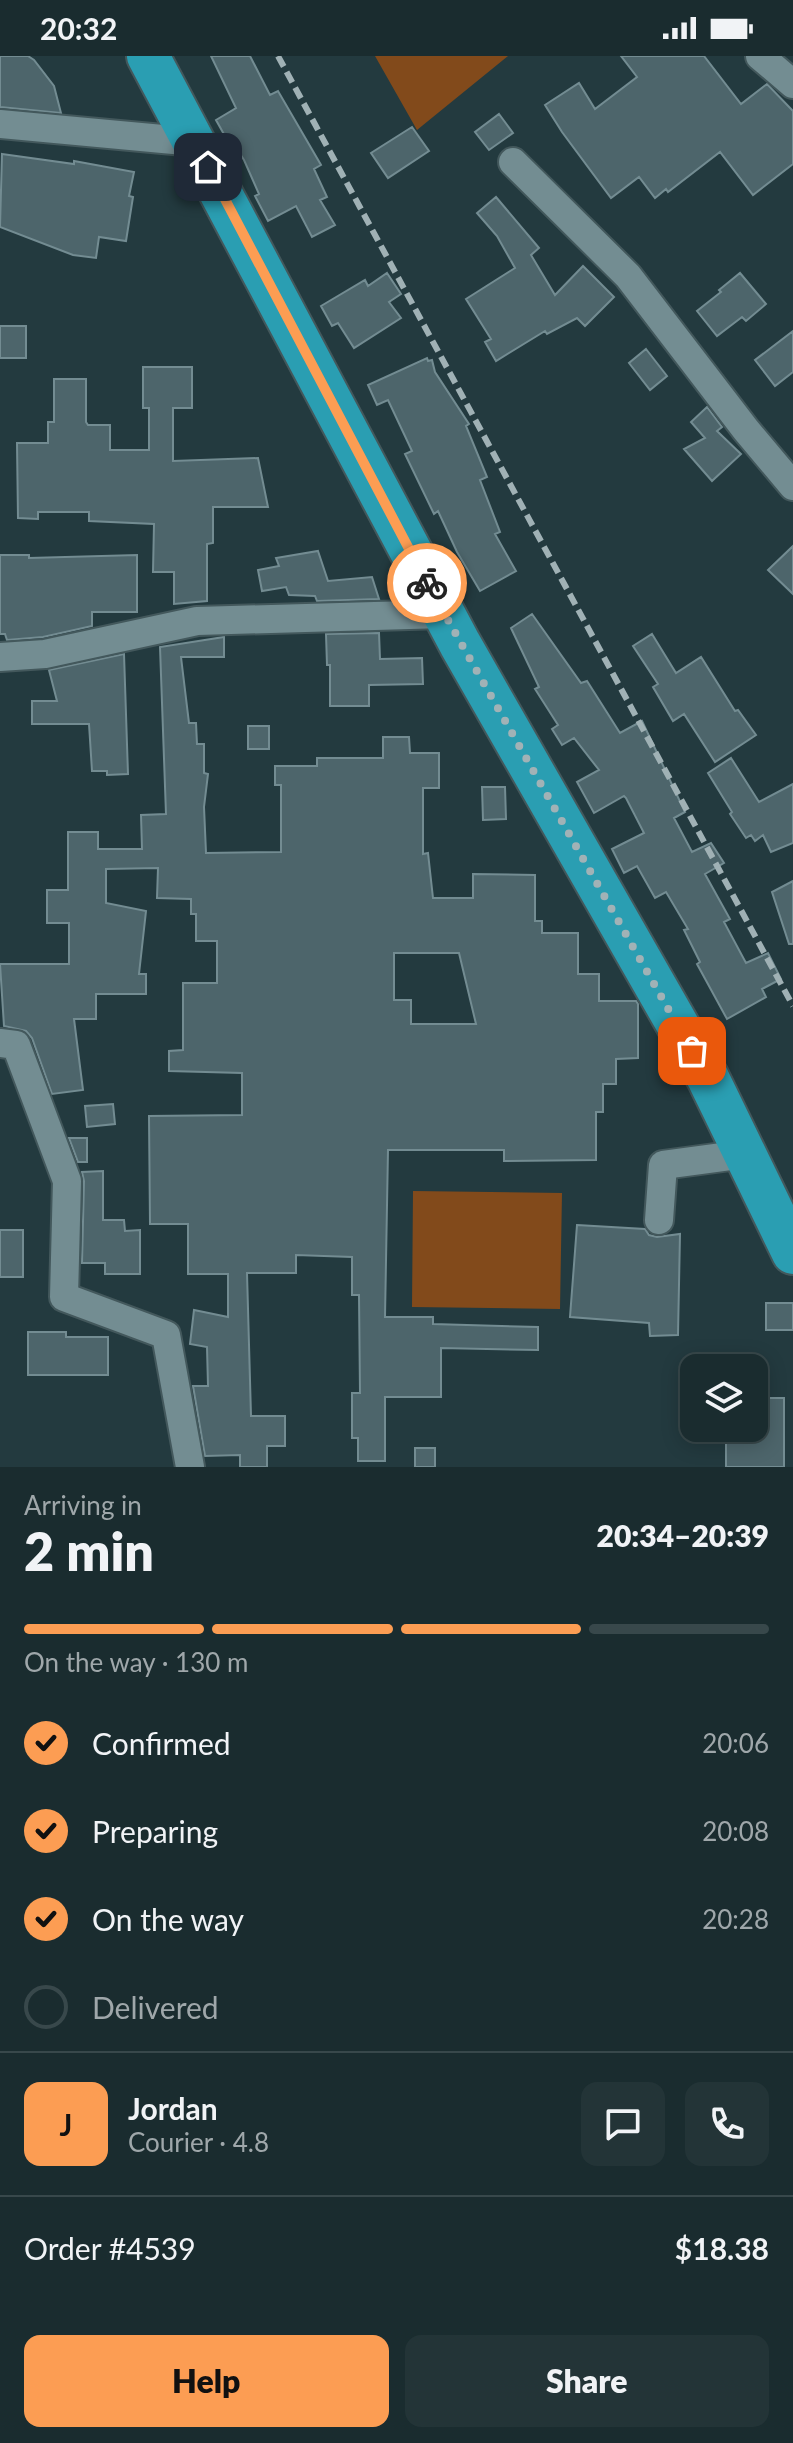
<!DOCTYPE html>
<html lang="en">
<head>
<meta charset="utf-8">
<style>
  body { margin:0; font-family:Lato,sans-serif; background:#233437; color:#f1f3f6; height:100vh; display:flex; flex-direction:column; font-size:30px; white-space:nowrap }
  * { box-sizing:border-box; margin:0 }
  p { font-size:26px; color:#9fa7aa }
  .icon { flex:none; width:44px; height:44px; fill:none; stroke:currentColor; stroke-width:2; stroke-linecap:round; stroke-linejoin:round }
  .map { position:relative; height:1411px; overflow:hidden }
  .sheet { display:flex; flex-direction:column; background:#1a2c2f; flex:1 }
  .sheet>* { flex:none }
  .fabs { position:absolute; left:680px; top:1298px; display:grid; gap:16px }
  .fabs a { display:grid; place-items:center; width:88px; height:88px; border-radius:16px; background:#1a2c2f; box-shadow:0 4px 20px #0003,0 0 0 2px #38484b; font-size:40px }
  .pin { position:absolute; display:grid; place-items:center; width:68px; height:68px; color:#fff; margin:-34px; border-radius:16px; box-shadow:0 4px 12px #0006 }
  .courier { position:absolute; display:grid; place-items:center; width:80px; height:80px; margin:-40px; border:6px solid #fc9d53; border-radius:50%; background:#fff; color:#222; box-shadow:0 2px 10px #0007 }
  .head em { font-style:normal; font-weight:800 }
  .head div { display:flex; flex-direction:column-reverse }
  .head { display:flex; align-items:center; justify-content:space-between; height:136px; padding:0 24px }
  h1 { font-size:52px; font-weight:800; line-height:60px }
  .bar { display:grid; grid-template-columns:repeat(4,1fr); gap:12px 8px; align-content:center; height:96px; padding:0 24px }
  .bar i { height:10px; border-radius:6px; background:#38484b }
  .bar .on { background:#fc9d53 }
  .bar p { grid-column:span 4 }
  .line { display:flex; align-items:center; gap:20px; padding:0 24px; border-top:2px solid #38484b }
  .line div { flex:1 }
  .round { display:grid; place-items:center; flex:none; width:84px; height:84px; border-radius:16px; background:#233437 }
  ol { padding:0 24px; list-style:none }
  li { display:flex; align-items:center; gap:24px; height:88px }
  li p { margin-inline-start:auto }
  li .icon { padding:8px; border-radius:50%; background:#fc9d53; color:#111; stroke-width:4 }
  li:last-child { color:#9fa7aa }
  li i { width:44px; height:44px; border:4px solid #38484b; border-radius:50% }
  .button { display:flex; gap:16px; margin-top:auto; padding:16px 24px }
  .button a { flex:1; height:92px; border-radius:16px; background:#fc9d53; color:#111; font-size:32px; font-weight:800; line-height:92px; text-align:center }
  .button a+a { background:#233437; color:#f1f3f6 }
  .status { display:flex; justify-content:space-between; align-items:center; height:56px; padding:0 40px; background:#1a2c2f; direction:ltr }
  .status svg { height:22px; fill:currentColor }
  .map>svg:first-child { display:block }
  .green { fill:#824a1b }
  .building { fill:#4d656b; stroke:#738c92; stroke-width:2; fill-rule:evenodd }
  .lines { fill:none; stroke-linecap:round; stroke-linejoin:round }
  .minor-casing { stroke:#43585c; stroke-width:32 }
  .highway-casing { stroke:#43585c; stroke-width:46 }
  .minor { stroke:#738d92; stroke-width:28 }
  .highway { stroke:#2a9eb2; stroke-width:42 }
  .rail { stroke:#a0b1b5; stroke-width:6; stroke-dasharray:12 6; stroke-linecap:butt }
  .done { stroke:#a1b2b6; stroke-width:8; stroke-dasharray:0 14.4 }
  .route { stroke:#fc9d53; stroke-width:10 }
</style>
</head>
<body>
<div class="status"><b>20:32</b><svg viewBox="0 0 49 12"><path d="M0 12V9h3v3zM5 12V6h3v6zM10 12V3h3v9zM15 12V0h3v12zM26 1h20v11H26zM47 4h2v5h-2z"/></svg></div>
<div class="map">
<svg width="793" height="1411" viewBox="0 0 793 1411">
  <rect width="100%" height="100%" fill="#233a3f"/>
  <path class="green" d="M375 0H508L417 74Z
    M413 1135 562 1137 560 1253 412 1251Z"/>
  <path class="building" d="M0 0H28L34 4 54 30 61 57 0 51Z
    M211 0H250L270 39 278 35 321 109 314 113 327 141 320 144 335 169 312 181 296 150 268 165 255 140 259 138 244 104 233 87 230 89 216 64 236 52Z
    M621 0H704L741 48 767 28 793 55V108L753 139 720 96 668 136 666 133 655 142 639 121 611 142 562 76 545 49 579 27 595 53 637 21Z
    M499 58 513 77 489 94 475 76Z
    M412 71 429 95 388 122 371 97Z
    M2 98 74 108V105L134 116 129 140 133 141 126 185 99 181 96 202 73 199 0 171Z
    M496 141 539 192 531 199 555 239 583 210 614 241 585 270 577 262 547 278 545 275 496 305 485 286 491 283 466 243 515 212 497 180 477 157Z
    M387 217 401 238 389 246 401 262 354 292 338 267 332 270 321 250 365 224 368 230Z
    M740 217 766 248 746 265 742 261 717 280 697 255 721 236 719 234Z
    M0 270H26V302H0Z
    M793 275V316L775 330 755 304Z
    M646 293 667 320 650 334 629 307Z
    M427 302 428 305 432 304 435 316 469 368 466 370 487 421 480 424 500 476 495 478 516 515 480 535 457 496 438 455 434 458 405 398 412 395 388 344 377 349 368 329Z
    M143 311H192V352H173V405L258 402 268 451H213V487L207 488V545L174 548V516H153L154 468 89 465V456H38V463L18 462 17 387H48V366H54V323H86V366L88 369H110V394H149V352H143Z
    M707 351 722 371 717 375 741 398 712 425 684 393 705 382 691 366Z
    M793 490V538L768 514Z
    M318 495 328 525 372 521 379 543 317 545 315 540 289 539 286 531 262 535 258 514 279 510 276 502Z
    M0 499H29V502L137 499V556H92V570L43 581 7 584 5 578H0Z
    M532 558 581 627 587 625 620 677 642 665 685 756 674 762 692 796 711 787 724 807 705 818 730 863 724 866 746 907 768 897 781 923 762 933 766 941 727 963 697 908 700 906 684 874 688 873 666 836 655 842 637 810 624 817 612 793 644 777 626 742 624 740 594 757 577 726 599 714 574 682 562 689 552 673 558 669 535 633 539 631 511 572Z
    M379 577 380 603 422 602 423 628 369 629V650H330V609H327L326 578Z
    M652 578 676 617 701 601 735 655 738 654 756 679 715 706 684 658 673 665 653 631 658 628 633 590Z
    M224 581V601H181L189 667H196L197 688H204V717L208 718 204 751 206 797 281 796V729H275V710H317V702H383V681H409L410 697H439V732H423V798L428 797 433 842H473V818L535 819V865H542V877H578V918H599V945H636L638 948V1002L616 1003V1028H603V1056H596V1104L504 1105V1094H388L385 1261H433V1268L538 1271V1294L441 1292V1341H385V1405H358V1382H352V1337H360L359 1239H352V1201L296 1199V1217H247L251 1360H285V1390H267V1411H240V1399L205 1400 193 1330H208L207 1291 190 1288 194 1254 228 1261V1218H188V1168H150L149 1060 242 1059V1017L169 1015V995L183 994V927H217V885H196V858H191V843L157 842 158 812 106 813V847L146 855 139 918H146V938H96V963H74L83 1034 52 1038 32 982 26 975 4 970 0 908H69V867H47V834H68V776H98V793H142L141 759 166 758 160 591ZM394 897H459L476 968H411V944H394Z
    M124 598 128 718 107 719V715H92L89 668H32V645H57L49 614Z
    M248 670H269V693H248Z
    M731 702 759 746 793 728V787L771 796 763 779 755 785 751 779 746 782 730 758 732 756 708 717Z
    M482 731H505L506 763 483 764Z
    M793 825V888H789L772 836Z
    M113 1048 115 1068 87 1071 85 1050Z
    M69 1082H87V1106H78Z
    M103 1115V1164H124L125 1175 140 1174V1218H105V1207H82L84 1125 82 1116Z
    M577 1169 645 1173 649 1179 657 1181 680 1178 678 1279 650 1280 649 1267 570 1261Z
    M0 1174H23V1221H0Z
    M766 1247H793V1274H766Z
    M28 1276H66V1281H108V1319H28Z
    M754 1342H784V1411H726V1372H754Z
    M415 1392H435V1411H415Z"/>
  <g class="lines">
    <g class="minor-casing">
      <path id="minor" d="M760 0 793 28
        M0 68 195 86
        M513 106 628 220 746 374 793 430
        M0 601 45 598 197 565 444 558
        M0 987 16 989 67 1125 64 1241 166 1279 190 1411
        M659 1164 663 1109 745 1098"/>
    </g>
    <g class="highway-casing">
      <path id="highway" d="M148 0 460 588 708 1022 793 1197"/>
    </g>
    <use href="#minor" class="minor"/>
    <use href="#highway" class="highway"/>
    <path class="rail" d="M278 0 793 950"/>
  </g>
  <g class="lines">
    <path class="done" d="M427 527 692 995"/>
    <path class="route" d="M208 111 427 527"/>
  </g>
</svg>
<div class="fabs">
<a><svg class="icon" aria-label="layers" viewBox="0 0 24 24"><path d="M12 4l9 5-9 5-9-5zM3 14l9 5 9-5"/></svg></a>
</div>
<div class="pin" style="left:692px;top:995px;background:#ea580c"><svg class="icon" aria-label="bag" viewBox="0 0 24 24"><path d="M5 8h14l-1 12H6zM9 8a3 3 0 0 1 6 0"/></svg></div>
<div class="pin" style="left:208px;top:111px;background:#1f2937"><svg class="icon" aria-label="home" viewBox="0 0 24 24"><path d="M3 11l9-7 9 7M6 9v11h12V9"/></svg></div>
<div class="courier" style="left:427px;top:527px"><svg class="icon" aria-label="bike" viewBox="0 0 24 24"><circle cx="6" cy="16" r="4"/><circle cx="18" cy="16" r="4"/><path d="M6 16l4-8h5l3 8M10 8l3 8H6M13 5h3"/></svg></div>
</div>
<section class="sheet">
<div class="head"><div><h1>2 min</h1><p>Arriving in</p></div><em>20:34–20:39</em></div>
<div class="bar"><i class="on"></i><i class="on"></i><i class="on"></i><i></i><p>On the way · 130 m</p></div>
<ol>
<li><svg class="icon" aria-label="check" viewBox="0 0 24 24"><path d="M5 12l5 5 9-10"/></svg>Confirmed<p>20:06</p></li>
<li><svg class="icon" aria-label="check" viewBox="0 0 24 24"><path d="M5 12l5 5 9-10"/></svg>Preparing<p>20:08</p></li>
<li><svg class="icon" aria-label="check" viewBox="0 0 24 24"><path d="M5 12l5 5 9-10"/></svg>On the way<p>20:28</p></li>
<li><i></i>Delivered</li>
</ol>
<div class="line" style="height:144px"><b class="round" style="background:#fc9d53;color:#111">J</b><div><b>Jordan</b><p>Courier · 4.8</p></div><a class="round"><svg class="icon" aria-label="chat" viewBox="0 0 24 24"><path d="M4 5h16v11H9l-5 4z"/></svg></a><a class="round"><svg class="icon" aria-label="phone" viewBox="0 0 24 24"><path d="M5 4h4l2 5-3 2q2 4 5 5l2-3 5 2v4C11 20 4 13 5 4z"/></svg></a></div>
<div class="line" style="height:104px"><div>Order #4539</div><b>$18.38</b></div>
<div class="button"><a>Help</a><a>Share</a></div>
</section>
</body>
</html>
